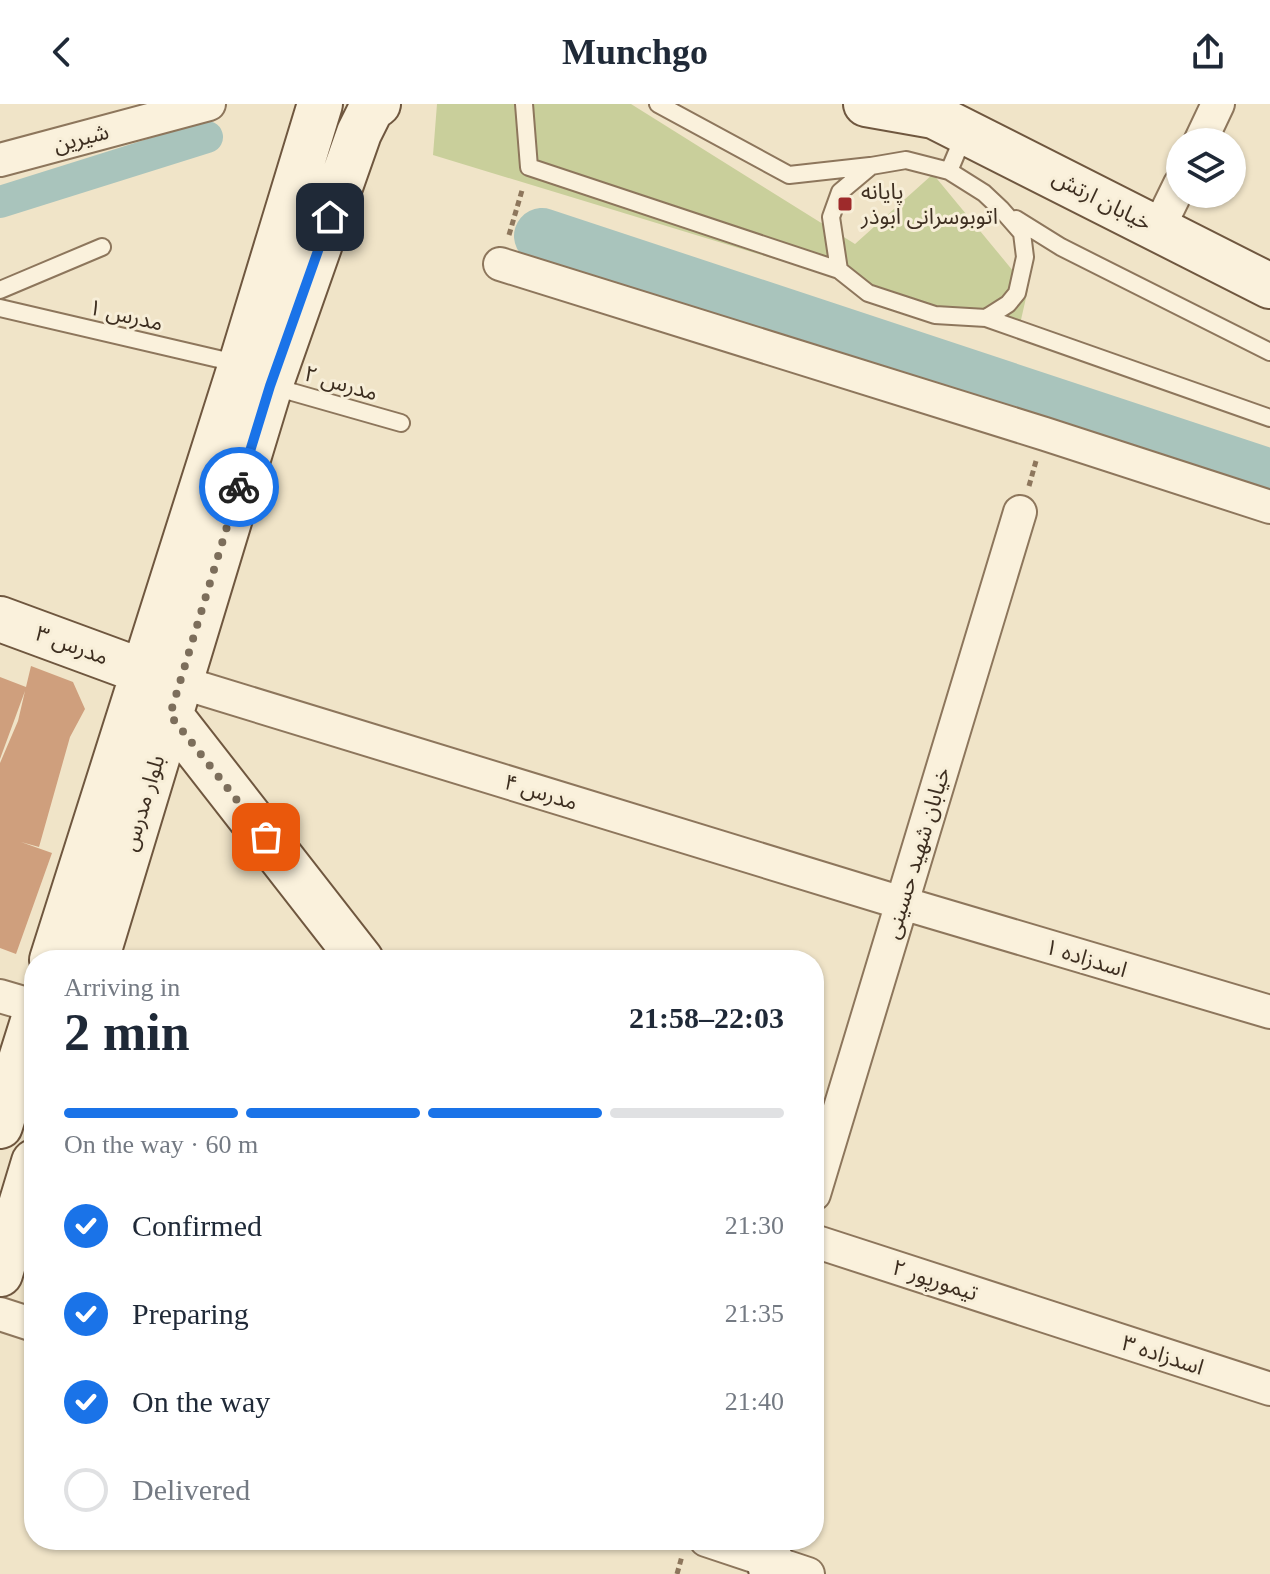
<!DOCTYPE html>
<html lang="en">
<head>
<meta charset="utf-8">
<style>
  body { margin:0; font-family:"Times New Roman","Noto Sans Arabic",serif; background:#f2f2f3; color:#1f2937; height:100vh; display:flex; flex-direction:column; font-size:30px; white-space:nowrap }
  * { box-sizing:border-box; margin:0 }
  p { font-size:26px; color:#747a83 }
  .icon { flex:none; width:44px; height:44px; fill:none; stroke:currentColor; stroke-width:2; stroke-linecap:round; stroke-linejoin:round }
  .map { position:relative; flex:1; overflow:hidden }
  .panel { position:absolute; left:24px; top:846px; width:800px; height:600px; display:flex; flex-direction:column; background:#fff; border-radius:32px; box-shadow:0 2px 6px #0004 }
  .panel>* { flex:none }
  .buttons { position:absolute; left:1166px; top:24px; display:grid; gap:16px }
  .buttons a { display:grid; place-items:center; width:80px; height:80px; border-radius:50%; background:#fff; box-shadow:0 2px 6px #0004; font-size:40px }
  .pin { position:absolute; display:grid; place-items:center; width:68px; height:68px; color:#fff; margin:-34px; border-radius:16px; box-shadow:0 4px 12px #0006 }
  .courier { position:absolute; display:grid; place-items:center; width:80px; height:80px; margin:-40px; border:6px solid #1a73e8; border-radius:50%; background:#fff; color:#222; box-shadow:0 2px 10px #0007 }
  .headline em { font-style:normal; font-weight:700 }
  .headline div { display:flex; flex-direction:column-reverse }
  .headline { display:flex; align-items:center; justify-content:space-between; height:136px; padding:0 40px }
  h1 { font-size:52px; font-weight:700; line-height:60px }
  .bar { display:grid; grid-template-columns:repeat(4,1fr); gap:12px 8px; align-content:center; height:96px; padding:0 40px }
  .bar i { height:10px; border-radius:6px; background:#e0e1e3 }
  .bar .selected { background:#1a73e8 }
  .bar p { grid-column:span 4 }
  ol { padding:0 40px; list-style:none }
  li { display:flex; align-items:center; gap:24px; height:88px }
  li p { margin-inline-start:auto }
  li .icon { padding:8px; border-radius:50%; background:#1a73e8; color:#fff; stroke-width:4 }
  li:last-child { color:#747a83 }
  li i { width:44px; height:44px; border:4px solid #e0e1e3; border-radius:50% }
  header { display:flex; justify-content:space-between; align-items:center; height:104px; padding:0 40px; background:#fff; font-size:36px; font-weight:700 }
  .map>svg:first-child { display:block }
  .green { fill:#c9cf9b }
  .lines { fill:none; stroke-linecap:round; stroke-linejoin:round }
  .canal { stroke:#a9c4bc; stroke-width:32 }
  .river { stroke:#a9c4bc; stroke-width:56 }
  .building { fill:#cf9f7d }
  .lane-casing { stroke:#8d765c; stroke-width:20 }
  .street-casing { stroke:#8d765c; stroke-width:36 }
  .secondary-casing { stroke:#6f573f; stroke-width:48 }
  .path { stroke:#8d765c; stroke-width:5; stroke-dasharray:6 4; stroke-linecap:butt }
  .lane { stroke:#faf1dc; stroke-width:16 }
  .street { stroke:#faf1dc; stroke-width:32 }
  .secondary { stroke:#faf1dc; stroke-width:44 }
  .done { stroke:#7c6e5b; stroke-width:8; stroke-dasharray:0 14.4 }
  .route { stroke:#1a73e8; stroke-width:10 }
  .poi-dot { fill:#9e2a2b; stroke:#f7eed8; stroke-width:3 }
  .labels { text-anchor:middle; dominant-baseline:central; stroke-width:6; stroke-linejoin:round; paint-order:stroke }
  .street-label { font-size:22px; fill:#3d2e20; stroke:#f7eed8 }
  .poi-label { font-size:22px; fill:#3d2e20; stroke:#f7eed8; text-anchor:start }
</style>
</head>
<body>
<header><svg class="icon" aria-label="back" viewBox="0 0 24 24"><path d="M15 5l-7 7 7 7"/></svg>Munchgo<svg class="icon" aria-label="share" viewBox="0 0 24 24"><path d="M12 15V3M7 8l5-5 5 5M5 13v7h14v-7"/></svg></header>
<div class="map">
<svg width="1270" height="1470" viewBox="0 0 1270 1470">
  <rect width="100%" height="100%" fill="#f0e4c8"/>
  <path class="green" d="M437 0H631L855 140 933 70 1028 185 1018 229 433 51Z"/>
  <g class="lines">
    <path class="canal" d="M0 98 207 33"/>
    <path class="river" d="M542 132 1270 373"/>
  </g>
  <path class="building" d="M31 562 73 578 85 605 70 633 39 743 21 738 52 749 16 850 0 844V659L18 617 25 587 0 655V573L26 583Z"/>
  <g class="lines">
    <g class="lane-casing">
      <path id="lane" d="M524 0 529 63 839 166
        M658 0 789 71 870 62
        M906 56 949 67 984 89 1001 105 1022 129 1025 153 1017 189 1008 200 986 214 935 211 868 189 839 166 831 113 840 88 871 62Z
        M949 67 965 29
        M1016 115 1061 143 1270 248
        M0 186 102 143
        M0 204 240 260
        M986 214 1270 314
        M271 282 401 319"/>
    </g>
    <g class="street-casing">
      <path id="street" d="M1200 38 1218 0
        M0 56 209 0
        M1158 125 1180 80
        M500 160 1045 330 1270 403
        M180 578 902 799 1270 908
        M0 892 34 902
        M814 1090 1020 408
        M814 1137 1270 1285
        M0 1210 34 1221
        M706 1436 808 1470"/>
    </g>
    <g class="secondary-casing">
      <path id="secondary" d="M866 0 934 12 1270 182
        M0 515 144 568
        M170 611 361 856
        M52 856 241 260 320 0
        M96 856 270 282 359 29 371 5 378 0
        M0 1022 34 914
        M0 1170 34 1058
        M766 1436 772 1470"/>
    </g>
    <path class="path" d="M509 131 523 83
      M1029 382 1036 357
      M677 1470 682 1452"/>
    <use href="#lane" class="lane"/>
    <use href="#street" class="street"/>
    <use href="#secondary" class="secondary"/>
  </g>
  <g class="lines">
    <path class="done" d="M239 383 170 611 266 733"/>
    <path class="route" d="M239 383 270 282 330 113"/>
  </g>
  <rect class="poi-dot" x="837" y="92" width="16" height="16" rx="4"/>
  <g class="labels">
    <g class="street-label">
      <text transform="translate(81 34) rotate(-15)">شیرین</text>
      <text transform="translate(1102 96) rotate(27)">خیابان ارتش</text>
      <text transform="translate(126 211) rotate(13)">مدرس ۱</text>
      <text transform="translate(341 279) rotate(16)">مدرس ۲</text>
      <text transform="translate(72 541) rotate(20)">مدرس ۳</text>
      <text transform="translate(541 688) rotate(17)">مدرس ۴</text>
      <text transform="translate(143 699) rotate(-73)">بلوار مدرس</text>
      <text transform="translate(917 749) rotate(-73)">خیابان شهید حسینی</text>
      <text transform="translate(1086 854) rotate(17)">اسدزاده ۱</text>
      <text transform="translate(935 1176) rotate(18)">تیمورپور ۲</text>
      <text transform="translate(1163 1251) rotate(18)">اسدزاده ۳</text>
    </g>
    <g class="poi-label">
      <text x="861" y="87">پایانه<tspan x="861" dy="25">اتوبوسرانی ابوذر</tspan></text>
    </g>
  </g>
</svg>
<div class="buttons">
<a><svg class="icon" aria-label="layers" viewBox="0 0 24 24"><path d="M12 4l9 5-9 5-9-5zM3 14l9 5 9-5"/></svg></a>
</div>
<div class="pin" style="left:266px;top:733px;background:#ea580c"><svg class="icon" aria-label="bag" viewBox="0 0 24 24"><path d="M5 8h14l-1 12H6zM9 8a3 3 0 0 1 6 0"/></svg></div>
<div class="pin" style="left:330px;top:113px;background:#1f2937"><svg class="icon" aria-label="home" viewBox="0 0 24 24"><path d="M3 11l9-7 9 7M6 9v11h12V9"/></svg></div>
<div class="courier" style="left:239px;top:383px"><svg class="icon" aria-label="bike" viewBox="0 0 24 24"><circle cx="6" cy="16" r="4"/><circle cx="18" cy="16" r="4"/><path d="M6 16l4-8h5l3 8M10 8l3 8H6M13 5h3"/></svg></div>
<section class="panel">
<div class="headline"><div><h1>2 min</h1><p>Arriving in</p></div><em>21:58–22:03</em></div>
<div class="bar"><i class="selected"></i><i class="selected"></i><i class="selected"></i><i></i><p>On the way · 60 m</p></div>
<ol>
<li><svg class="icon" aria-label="check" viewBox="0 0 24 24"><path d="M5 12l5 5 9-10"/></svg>Confirmed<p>21:30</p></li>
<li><svg class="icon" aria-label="check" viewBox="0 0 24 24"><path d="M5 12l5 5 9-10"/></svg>Preparing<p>21:35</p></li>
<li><svg class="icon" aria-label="check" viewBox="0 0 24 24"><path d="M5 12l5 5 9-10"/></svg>On the way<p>21:40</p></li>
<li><i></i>Delivered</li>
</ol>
</section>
</div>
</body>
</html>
